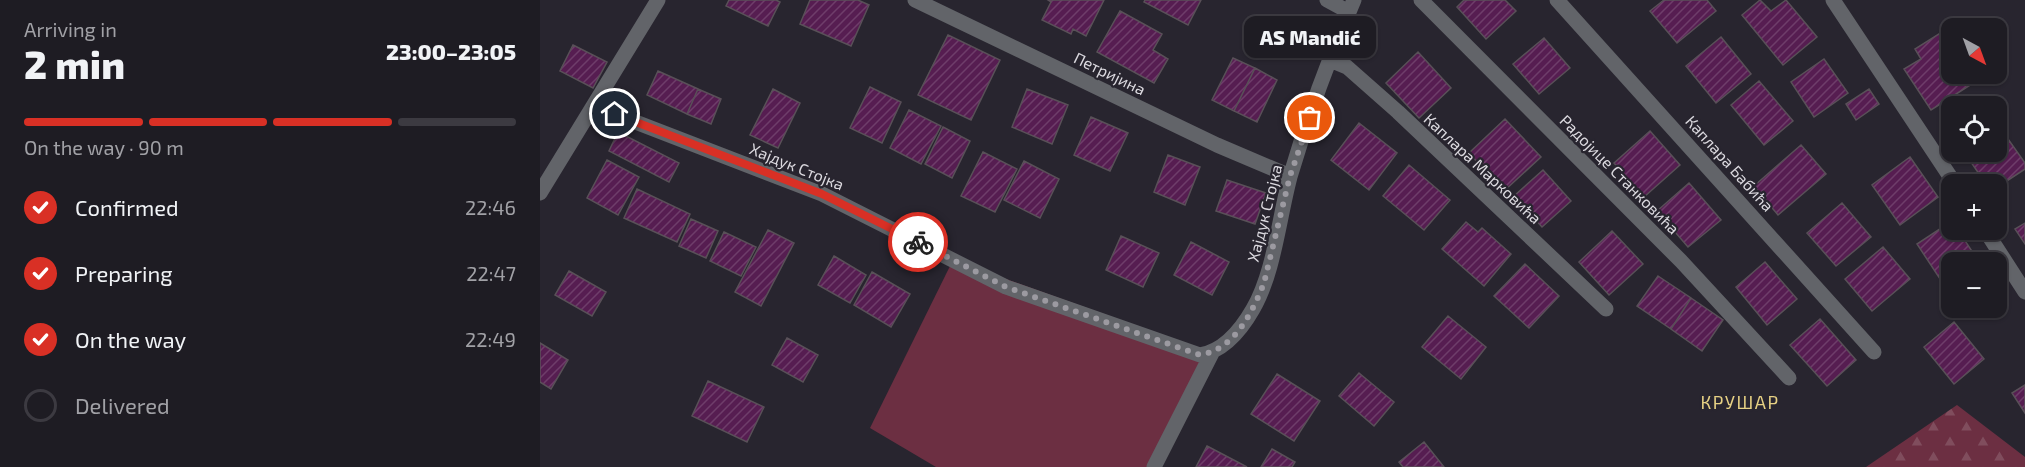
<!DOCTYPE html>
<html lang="en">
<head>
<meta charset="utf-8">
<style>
  body { margin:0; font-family:"Exo 2",sans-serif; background:#2b2930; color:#f1f3f6; height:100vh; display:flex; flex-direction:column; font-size:22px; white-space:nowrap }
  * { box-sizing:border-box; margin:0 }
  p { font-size:20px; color:#a1a1a6 }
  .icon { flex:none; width:33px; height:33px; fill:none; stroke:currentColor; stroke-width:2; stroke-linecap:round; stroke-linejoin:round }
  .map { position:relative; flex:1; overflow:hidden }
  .side { display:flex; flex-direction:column; background:#1e1c23; width:540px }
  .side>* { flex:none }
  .needle { width:39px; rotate:139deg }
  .controls { position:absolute; left:1401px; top:18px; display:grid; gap:12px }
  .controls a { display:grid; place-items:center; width:66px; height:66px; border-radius:12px; background:#1e1c23; box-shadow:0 2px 4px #0004,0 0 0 2px #3c3a41; font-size:30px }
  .pin { position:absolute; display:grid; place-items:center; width:51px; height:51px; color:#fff; margin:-26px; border:3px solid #fff; border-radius:50%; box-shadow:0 2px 6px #0007 }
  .courier { position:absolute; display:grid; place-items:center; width:60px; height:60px; margin:-30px; border:4px solid #d93025; border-radius:50%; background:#fff; color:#222; box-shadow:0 2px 8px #0007 }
  .bubble { position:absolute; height:42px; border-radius:12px; background:#1e1c23; box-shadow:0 2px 4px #0004,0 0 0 2px #3c3a41; font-size:20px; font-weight:800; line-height:42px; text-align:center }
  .summary em { font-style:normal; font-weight:800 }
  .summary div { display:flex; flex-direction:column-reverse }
  .summary { display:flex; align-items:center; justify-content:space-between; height:102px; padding:0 24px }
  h1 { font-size:39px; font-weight:800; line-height:45px }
  .bar { display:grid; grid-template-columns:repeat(4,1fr); gap:9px 6px; align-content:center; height:72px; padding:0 24px }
  .bar i { height:8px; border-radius:4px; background:#3c3a41 }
  .bar .current { background:#d93025 }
  .bar p { grid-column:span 4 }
  ol { padding:0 24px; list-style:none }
  li { display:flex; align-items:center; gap:18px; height:66px }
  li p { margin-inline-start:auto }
  li .icon { padding:6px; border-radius:50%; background:#d93025; color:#fff; stroke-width:4 }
  li:last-child { color:#a1a1a6 }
  li i { width:33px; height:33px; border:3px solid #3c3a41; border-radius:50% }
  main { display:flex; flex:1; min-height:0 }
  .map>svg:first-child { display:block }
  .grass { fill:#6c2f42 }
  .forest { fill:url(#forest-firs) }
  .building { fill:url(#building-hatch); stroke:#595058; stroke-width:1.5 }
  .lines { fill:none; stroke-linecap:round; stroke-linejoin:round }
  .street { stroke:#626469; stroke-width:15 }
  .done { stroke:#9c9aa1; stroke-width:6; stroke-dasharray:0 10.8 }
  .route { stroke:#d93025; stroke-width:8 }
  .labels { text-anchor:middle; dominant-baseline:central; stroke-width:4.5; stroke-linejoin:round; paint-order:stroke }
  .street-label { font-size:16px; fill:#dbd9df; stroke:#28252f }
  .neighbourhood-label { font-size:18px; letter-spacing:1.5px; fill:#e7d184; stroke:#28252f }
</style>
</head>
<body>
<main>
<section class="side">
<div class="summary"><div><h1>2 min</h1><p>Arriving in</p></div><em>23:00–23:05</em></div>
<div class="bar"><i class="current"></i><i class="current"></i><i class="current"></i><i></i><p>On the way · 90 m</p></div>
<ol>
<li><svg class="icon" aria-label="check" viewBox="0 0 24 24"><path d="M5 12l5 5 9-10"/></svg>Confirmed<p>22:46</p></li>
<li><svg class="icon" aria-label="check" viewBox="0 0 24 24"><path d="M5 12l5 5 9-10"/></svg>Preparing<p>22:47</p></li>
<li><svg class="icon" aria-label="check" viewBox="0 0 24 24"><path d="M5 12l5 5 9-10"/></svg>On the way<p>22:49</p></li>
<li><i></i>Delivered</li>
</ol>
</section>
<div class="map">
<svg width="1485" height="467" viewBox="0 0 1485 467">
  <defs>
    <pattern id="forest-firs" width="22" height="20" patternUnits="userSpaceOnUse" patternTransform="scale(1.5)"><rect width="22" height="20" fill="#6c2f42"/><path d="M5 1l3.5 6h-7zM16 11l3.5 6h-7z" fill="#804d5d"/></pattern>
    <pattern id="building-hatch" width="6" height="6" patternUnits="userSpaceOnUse" patternTransform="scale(1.5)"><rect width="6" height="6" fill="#561d51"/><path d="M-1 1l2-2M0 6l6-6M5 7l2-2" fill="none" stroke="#6e3d6a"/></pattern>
  </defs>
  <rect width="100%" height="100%" fill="#28252f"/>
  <path class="grass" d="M413 260 672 353 614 467H396L330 428Z"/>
  <path class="forest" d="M1417 405 1485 457V467H1326Z"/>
  <path class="building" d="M189 0H236L240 2 228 26 186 6Z
    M270 0H318L329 5 311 46 260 24Z
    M508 0H564L546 36 533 29 531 34 502 20 511 2Z
    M605 0H661L648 25 604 2Z
    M924 0H965L976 11 946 39 917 7Z
    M1124 0H1167L1176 11 1137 43 1110 11Z
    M1220 0 1231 11 1246 0 1277 37 1243 65 1202 15Z
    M580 11 622 34 613 50 628 59 614 83 557 52Z
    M1402 32 1412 46V74H1429L1435 82 1391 110 1364 69 1381 59 1375 49Z
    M408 35 460 60 431 120 378 95Z
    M1181 37 1211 74 1176 103 1146 66Z
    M1004 38 1030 68 999 94 973 64Z
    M33 45 67 62 53 88 20 71Z
    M878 52 911 88 879 118 846 83Z
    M693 58 715 68 694 111 672 100Z
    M1284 59 1308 93 1274 117 1251 82Z
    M715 68 737 80 717 122 694 111Z
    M118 71 158 89 147 114 107 95Z
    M1219 81 1253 121 1224 145 1191 105Z
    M330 87 361 102 342 143 310 128Z
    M158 89 181 99 171 124 147 114Z
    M233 89 260 103 238 148 210 135Z
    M487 89 528 105 512 144 472 127Z
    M1329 89 1339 104 1316 120 1306 104Z
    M369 110 401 126 381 164 350 148Z
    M551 117 588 133 570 171 534 155Z
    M965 119 1001 157 964 191 929 153Z
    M1456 122 1485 163V169L1456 188V184H1446L1424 152H1456Z
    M819 123 857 153 829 190 791 160Z
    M403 127 430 141 412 178 385 164Z
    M1110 131 1140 165 1104 197 1074 163Z
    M78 132 139 163 129 182 69 151Z
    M1261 145 1286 174 1238 215 1214 186Z
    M443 152 477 169 455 212 421 196Z
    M628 155 660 167 645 205 614 192Z
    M1370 157 1398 197 1360 225 1332 185Z
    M67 160 99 177 78 215 47 198Z
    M484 161 519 179 500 218 464 200Z
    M869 165 910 200 884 230 843 196Z
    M1003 170 1031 201 1002 227 974 196Z
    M687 180 726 193 715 224 676 211Z
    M1149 183 1181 220 1148 247 1117 211Z
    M97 189 150 214 137 242 84 218Z
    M1302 203 1331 237 1296 266 1267 233Z
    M151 219 178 231 166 258 139 246Z
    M1412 221V230H1418L1439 262H1412V297L1377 244Z
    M926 222 938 232 942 228 971 254 944 286 902 249Z
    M1485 223V244L1475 229Z
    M228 230 254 243 221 306 195 292Z
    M1072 231 1103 264 1069 295 1039 262Z
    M184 232 216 247 201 276 170 261Z
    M581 236 619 253 603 287 566 270Z
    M651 242 689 262 672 295 634 275Z
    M1343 247 1370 279 1332 311 1305 279Z
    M294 256 326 275 310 303 278 285Z
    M1225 262 1257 299 1227 325 1196 287Z
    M985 264 1019 296 989 328 954 296Z
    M29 271 66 292 52 316 15 295Z
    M332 272 370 294 351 327 314 305Z
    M1118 276 1151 298 1131 329 1097 306Z
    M1151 298 1183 320 1162 351 1131 329Z
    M908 316 946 347 921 379 882 347Z
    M1280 319 1316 360 1287 386 1250 345Z
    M1414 322 1444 359 1414 384 1384 347Z
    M247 338 278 355 263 382 232 365Z
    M0 343 28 360 11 389 0 382Z
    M819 373 854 402 834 426 799 396Z
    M737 374 780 401 754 441 711 414Z
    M168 381 224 407 207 442 152 416Z
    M1485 385V413L1472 393Z
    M884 442 904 467H863L859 462Z
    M667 446 707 467H656Z
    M732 449 755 462 752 467H721Z"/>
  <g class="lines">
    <path class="street" d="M375 0 677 145 750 176
      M787 0 809 12
      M881 0 1141 261 1249 378
      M1017 0 1334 352
      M1293 0 1415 184
      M790 60 807 67 858 112 1066 309
      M54 106 282 194 466 287 660 355C684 351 701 330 713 309 734 273 739 218 750 177 767 119 790 55 814 0
      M0 193 118 0
      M1445 230 1485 292
      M614 467 672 353"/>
  </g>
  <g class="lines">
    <path class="done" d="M378 242 466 287 660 355C695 349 712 313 724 283L750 176 770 118"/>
    <path class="route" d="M75 114 282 194 378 242"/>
  </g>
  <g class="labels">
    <g class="street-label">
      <text transform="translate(570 73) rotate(26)">Петријина</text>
      <text transform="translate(1190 163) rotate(48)">Каплара Бабића</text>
      <text transform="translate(257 166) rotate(22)">Хајдук Стојка</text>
      <text transform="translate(943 168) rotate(43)">Каплара Марковића</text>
      <text transform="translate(1080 174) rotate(45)">Радојице Станковића</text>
      <text transform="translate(724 213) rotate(-76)">Хајдук Стојка</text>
    </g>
    <g class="neighbourhood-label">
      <text x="1200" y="402">КРУШАР</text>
    </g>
  </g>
</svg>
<div class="controls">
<a><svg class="needle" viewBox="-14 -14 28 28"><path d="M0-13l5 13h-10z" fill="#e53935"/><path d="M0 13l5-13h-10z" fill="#a1a1a6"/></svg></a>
<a><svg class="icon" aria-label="locate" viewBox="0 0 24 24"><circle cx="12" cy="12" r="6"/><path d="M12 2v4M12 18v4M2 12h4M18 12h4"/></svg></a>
<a>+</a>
<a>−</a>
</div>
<div class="pin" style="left:770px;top:118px;background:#ea580c"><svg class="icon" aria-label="bag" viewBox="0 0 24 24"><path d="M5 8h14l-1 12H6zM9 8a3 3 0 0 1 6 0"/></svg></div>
<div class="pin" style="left:75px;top:114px;background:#1f2937"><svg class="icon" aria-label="home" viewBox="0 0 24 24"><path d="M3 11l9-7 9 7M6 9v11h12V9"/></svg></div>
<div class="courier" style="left:378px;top:242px"><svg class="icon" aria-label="bike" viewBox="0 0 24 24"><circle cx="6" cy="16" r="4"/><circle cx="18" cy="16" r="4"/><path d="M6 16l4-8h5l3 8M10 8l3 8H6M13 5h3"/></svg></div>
<div class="bubble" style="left:704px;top:16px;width:132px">AS Mandić</div>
</div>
</main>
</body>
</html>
